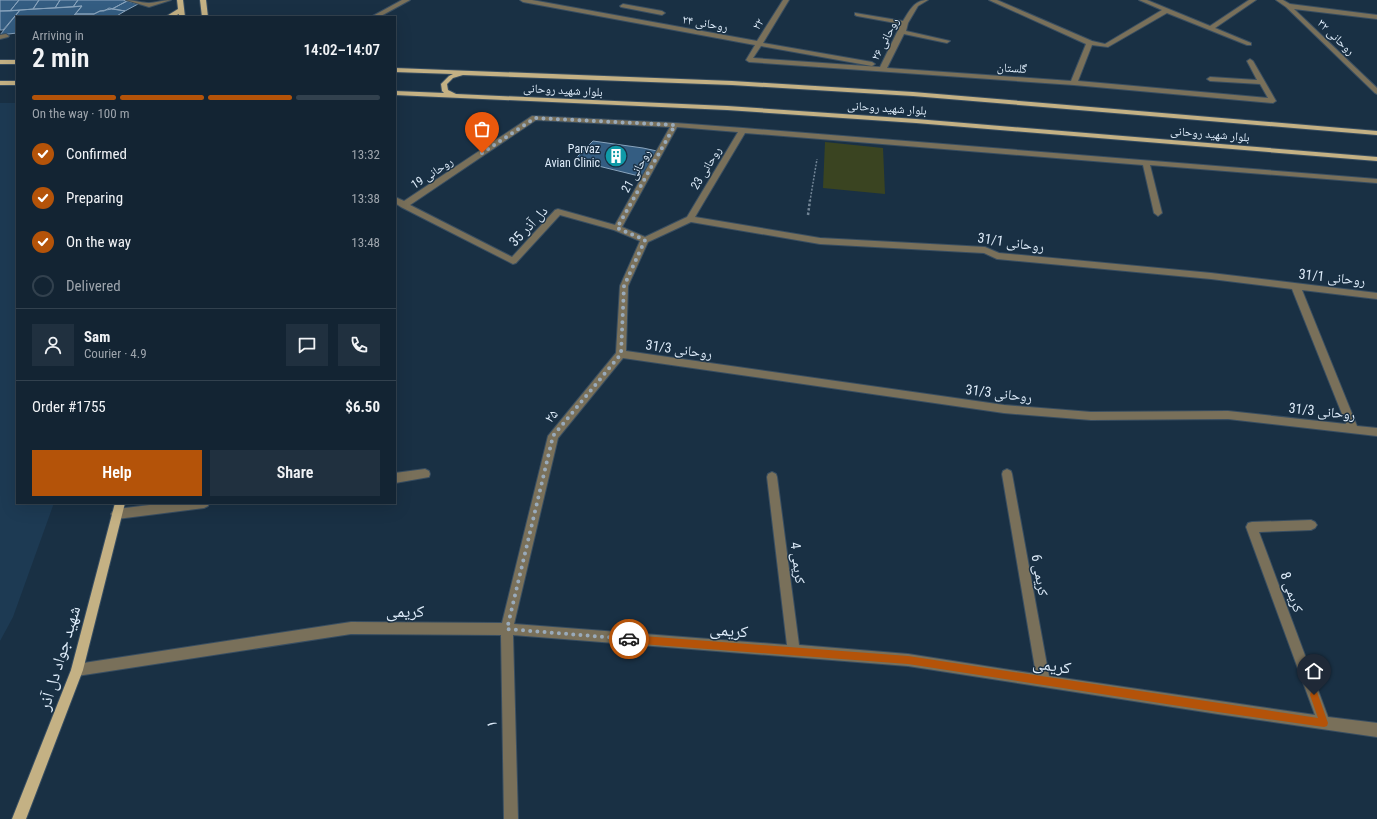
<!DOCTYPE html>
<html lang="en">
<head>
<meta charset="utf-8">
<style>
  body { margin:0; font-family:"Roboto Condensed","Noto Naskh Arabic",sans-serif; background:#20303f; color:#f1f3f6; height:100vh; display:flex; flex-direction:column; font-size:15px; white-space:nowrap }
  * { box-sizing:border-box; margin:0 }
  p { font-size:13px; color:#9da4ac }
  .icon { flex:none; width:22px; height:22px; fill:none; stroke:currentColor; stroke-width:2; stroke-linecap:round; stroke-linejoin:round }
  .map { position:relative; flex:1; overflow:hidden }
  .drawer { position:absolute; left:16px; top:16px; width:380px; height:488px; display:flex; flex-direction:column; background:#132433; border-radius:0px; box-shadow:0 4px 16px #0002,0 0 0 1px #32414e }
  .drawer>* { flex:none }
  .pin { position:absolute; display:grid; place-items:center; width:34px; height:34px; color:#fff; margin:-41px -17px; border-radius:50% 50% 50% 0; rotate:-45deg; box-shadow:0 0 4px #0007 }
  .pin .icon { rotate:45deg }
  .courier { position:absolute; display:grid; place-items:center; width:40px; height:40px; margin:-20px; border:3px solid #b45309; border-radius:50%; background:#fff; color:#222; box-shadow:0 1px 5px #0007 }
  .overview em { font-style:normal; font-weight:600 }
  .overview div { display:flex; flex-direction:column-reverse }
  .overview { display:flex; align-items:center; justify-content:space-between; height:68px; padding:0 16px }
  h1 { font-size:26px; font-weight:600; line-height:30px }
  .bar { display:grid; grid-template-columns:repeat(4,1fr); gap:6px 4px; align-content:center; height:48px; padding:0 16px }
  .bar i { height:5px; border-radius:3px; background:#32414e }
  .bar .selected { background:#b45309 }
  .bar p { grid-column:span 4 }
  .line { display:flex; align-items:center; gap:10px; padding:0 16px; border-top:1px solid #32414e }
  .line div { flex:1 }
  .round { display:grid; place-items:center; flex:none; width:42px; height:42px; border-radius:0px; background:#20303f }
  ol { padding:0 16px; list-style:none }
  li { display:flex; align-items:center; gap:12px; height:44px }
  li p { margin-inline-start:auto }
  li .icon { padding:4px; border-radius:50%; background:#b45309; color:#fff; stroke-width:4 }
  li:last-child { color:#9da4ac }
  li i { width:22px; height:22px; border:2px solid #32414e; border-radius:50% }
  .button { display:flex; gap:8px; margin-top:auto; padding:8px 16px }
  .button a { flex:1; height:46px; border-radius:0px; background:#b45309; color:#fff; font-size:16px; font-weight:600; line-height:46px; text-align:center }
  .button a+a { background:#20303f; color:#f1f3f6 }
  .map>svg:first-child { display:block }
  .built { fill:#1d3a53 }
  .green { fill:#3a4421 }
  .building { fill:#345d82; stroke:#89a4bd }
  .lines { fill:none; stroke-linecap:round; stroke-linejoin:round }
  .minor-casing { stroke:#394e61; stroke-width:2 }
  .major-casing { stroke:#394e61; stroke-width:2 }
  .path-far1 { stroke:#728596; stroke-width:1.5; stroke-dasharray:2 1.5; stroke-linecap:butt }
  .path { stroke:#728596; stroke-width:2.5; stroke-dasharray:2.5 2; stroke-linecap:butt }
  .minor { fill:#79705a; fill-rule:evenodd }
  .major { fill:#c4b184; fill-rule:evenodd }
  .route { fill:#b45309 }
  .done { stroke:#99aaba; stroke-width:4; stroke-dasharray:0 7.2 }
  .labels { text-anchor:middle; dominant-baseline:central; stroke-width:3; stroke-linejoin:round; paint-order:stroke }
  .far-street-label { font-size:12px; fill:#deecfa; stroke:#193044 }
  .far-poi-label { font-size:12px; fill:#deecfa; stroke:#193044; text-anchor:end }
  .street-label { font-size:14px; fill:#deecfa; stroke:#193044 }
  .near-street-label { font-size:17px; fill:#deecfa; stroke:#193044 }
</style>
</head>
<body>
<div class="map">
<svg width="1377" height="819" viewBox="0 0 1377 819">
  <rect width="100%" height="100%" fill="#193044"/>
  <path class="built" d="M0 103H17V503H54L13 617 0 641Z"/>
  <path class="green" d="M825 142 883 148 885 194 823 188Z"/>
  <path class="building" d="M0 0H19L10 11H0Z
    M19 0H39L33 9 10 11Z
    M39 0H60L55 8 33 9Z
    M60 0H78L73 7 55 8Z
    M78 0H123L127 1 112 9 100 11 94 14H75L82 6 73 7Z
    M127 1 138 4 125 11 112 9Z
    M82 6 73 17H17V33L0 35 20 10Z
    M109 8 125 11 115 17H73L75 14H94L100 11H104Z
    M20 10 3 30H0V11Z
    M593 141 643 148 657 151 643 177 574 160Z"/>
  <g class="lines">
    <g class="minor-casing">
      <path id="minor" d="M126 0C134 0 141 3 149 3 155 3 163 0 171 0L149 7Z
        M402 0H410L379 17H371Z
        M520 0H532L757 41 783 0H789L763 43 872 62 875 64 872 66 761 46 753 58 880 67 901 24 857 16 855 15V13L903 21C910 10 914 0 928 0L918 6 908 23 906 31 950 41 947 43 904 34 887 68 1071 81 1086 44 989 0H997L1092 41 1105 44 1162 10 1139 0H1147L1210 26 1249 0H1256L1215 28 1251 43V45H1247L1167 13 1108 47 1092 45 1078 81 1268 98 1260 84 1210 81 1207 79 1210 77 1257 80 1247 61 1250 59 1253 61 1276 101 1273 103 1074 85 749 62 746 60 755 45 523 2Z
        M1276 0H1283L1290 4 1377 15V19L1294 9 1377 88V94L1375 93 1286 7Z
        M623 4 662 11 665 13 662 15 621 7 620 6Z
        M6 34 9 36 8 37 0 39V35Z
        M532 116 675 123 743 128 1377 179V183L1150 165 1162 213 1158 216 1154 213 1143 165 745 133 695 217 820 238 985 247 999 253 1211 273 1377 293V299L1302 290 1357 426 1377 428V436L1228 419 1091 420 1004 413 623 358 558 438 514 624 787 645 767 477 768 474 772 472 776 474 777 477 799 645 908 654 1036 674 1002 474 1003 471 1007 469 1011 471 1012 474 1049 676 1315 715 1246 527 1248 523 1252 522 1311 520 1315 522 1317 525 1315 528 1311 530 1259 532 1328 717 1377 723V737L1218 714 908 666 513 635 518 819H504L501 635 351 634 77 676 73 674 71 670 73 666 77 664 351 622 502 623 548 436 616 353 620 286 640 241 614 230 560 215 516 263 513 264 401 207 395 203V197L404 201ZM536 120 670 127 615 225 558 209 555 210 512 257 410 205ZM677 127 738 132 687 217 645 237 622 227ZM691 222 820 244 984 253 997 259 1211 279 1292 289 1346 424 1228 411 1091 412 1004 405 626 351 628 286 648 242Z
        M425 469 429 471 430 474 429 477 395 483V473Z
        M166 503H209L208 506 204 508 117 519 113 517 111 514 113 511 117 509Z"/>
    </g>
    <g class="major-casing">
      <path id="major" d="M177 0H183L185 17H179V14L172 17H165L178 9Z
        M200 0H206L208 17H202Z
        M0 60H17V64H0Z
        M395 68 732 81 913 92 1377 131V135L913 96 732 85 463 75 453 78 447 84 448 90 456 94 727 106 916 119 1377 157V161L916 123 727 110 395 95V91L444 93 442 91 441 84 449 76 453 74 395 72Z
        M0 81H17V85H0Z
        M115 503H125L83 670 26 819H12L71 670Z"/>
    </g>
    <path class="path-far1" d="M810 201 817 159"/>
    <path class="path" d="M808 215 810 200"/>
    <use href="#minor" class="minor"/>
    <use href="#major" class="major"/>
  </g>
  <path class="route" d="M629 635 908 656 1318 718 1310 695 1311 692 1314 691 1317 692 1328 723 1327 726 1324 727 1218 712 908 664 629 643 625 639Z"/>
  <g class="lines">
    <path class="done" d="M482 153 535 118 675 125 617 228 645 240 624 286 621 354 553 436 507 629 629 639"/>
  </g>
  <defs>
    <g id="building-disc" transform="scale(1.15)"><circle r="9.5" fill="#0f9aa8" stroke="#193044"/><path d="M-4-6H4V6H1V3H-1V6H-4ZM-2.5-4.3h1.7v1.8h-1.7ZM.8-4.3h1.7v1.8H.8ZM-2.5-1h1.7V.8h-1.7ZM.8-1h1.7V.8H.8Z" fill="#fff"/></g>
  </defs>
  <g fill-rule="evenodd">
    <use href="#building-disc" x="616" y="156"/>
  </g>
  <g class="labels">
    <g class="far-street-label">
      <text transform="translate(705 23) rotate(10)">روحانی ۲۴</text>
      <text transform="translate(758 24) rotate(-57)">۲۲</text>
      <text transform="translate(1336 37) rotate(44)">روحانی ۳۲</text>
      <text transform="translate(885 39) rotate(-63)">روحانی ۲۶</text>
      <text transform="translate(1012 68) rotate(4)">گلستان</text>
      <text transform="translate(563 90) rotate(3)">بلوار شهید روحانی</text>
      <text transform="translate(887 108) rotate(4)">بلوار شهید روحانی</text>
      <text transform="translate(1210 134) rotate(5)">بلوار شهید روحانی</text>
      <text transform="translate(706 168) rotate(-59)">روحانی 23</text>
      <text transform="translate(636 171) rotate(-61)">روحانی 21</text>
      <text transform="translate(432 173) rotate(-33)">روحانی 19</text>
    </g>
    <g class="far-poi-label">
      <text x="600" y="149">Parvaz<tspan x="600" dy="14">Avian Clinic</tspan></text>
    </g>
    <g class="street-label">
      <text transform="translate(528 226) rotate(-47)">دل آذر 35</text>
      <text transform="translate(1011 242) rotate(8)">روحانی 31/1</text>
      <text transform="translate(1332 277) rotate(6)">روحانی 31/1</text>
      <text transform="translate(679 349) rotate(8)">روحانی 31/3</text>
      <text transform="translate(999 393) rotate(7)">روحانی 31/3</text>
      <text transform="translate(1322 411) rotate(6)">روحانی 31/3</text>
      <text transform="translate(551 416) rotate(-50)">۲۵</text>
      <text transform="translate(798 563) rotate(83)">کریمی 4</text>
      <text transform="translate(1040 575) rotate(80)">کریمی 6</text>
      <text transform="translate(1292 592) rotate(70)">کریمی 8</text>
    </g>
    <g class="near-street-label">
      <text x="405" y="611">کریمی</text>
      <text transform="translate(729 630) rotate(5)">کریمی</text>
      <text transform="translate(59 658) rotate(-73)">شهید جواد دل آذر</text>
      <text transform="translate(1052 665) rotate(9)">کریمی</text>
      <text transform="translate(491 724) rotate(-91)">۱</text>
    </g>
  </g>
</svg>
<div class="pin" style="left:482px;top:153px;background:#ea580c"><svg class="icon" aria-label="bag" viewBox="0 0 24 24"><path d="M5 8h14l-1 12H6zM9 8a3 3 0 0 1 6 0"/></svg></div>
<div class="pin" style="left:1314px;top:695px;background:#1f2937"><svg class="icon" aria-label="home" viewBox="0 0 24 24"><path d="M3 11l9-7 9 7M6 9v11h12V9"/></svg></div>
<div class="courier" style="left:629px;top:639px"><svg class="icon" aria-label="car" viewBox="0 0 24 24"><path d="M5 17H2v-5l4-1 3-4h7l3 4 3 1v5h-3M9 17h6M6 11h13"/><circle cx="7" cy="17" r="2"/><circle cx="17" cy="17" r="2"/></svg></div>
<section class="drawer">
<div class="overview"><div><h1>2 min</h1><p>Arriving in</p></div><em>14:02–14:07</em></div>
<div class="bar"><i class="selected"></i><i class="selected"></i><i class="selected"></i><i></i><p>On the way · 100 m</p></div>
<ol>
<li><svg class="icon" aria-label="check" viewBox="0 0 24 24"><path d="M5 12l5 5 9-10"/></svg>Confirmed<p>13:32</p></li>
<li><svg class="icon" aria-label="check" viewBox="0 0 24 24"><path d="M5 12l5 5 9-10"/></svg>Preparing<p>13:38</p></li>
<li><svg class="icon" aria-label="check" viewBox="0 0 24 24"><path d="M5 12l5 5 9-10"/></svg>On the way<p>13:48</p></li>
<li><i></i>Delivered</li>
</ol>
<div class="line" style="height:72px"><a class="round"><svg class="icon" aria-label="person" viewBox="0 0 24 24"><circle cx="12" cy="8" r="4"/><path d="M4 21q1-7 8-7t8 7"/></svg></a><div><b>Sam</b><p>Courier · 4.9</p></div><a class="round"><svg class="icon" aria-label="chat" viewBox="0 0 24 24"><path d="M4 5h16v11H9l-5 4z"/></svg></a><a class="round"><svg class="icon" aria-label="phone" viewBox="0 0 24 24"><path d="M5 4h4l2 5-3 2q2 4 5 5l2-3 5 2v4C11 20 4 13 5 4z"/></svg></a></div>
<div class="line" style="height:52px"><div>Order #1755</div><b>$6.50</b></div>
<div class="button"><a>Help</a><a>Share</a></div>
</section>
</div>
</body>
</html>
